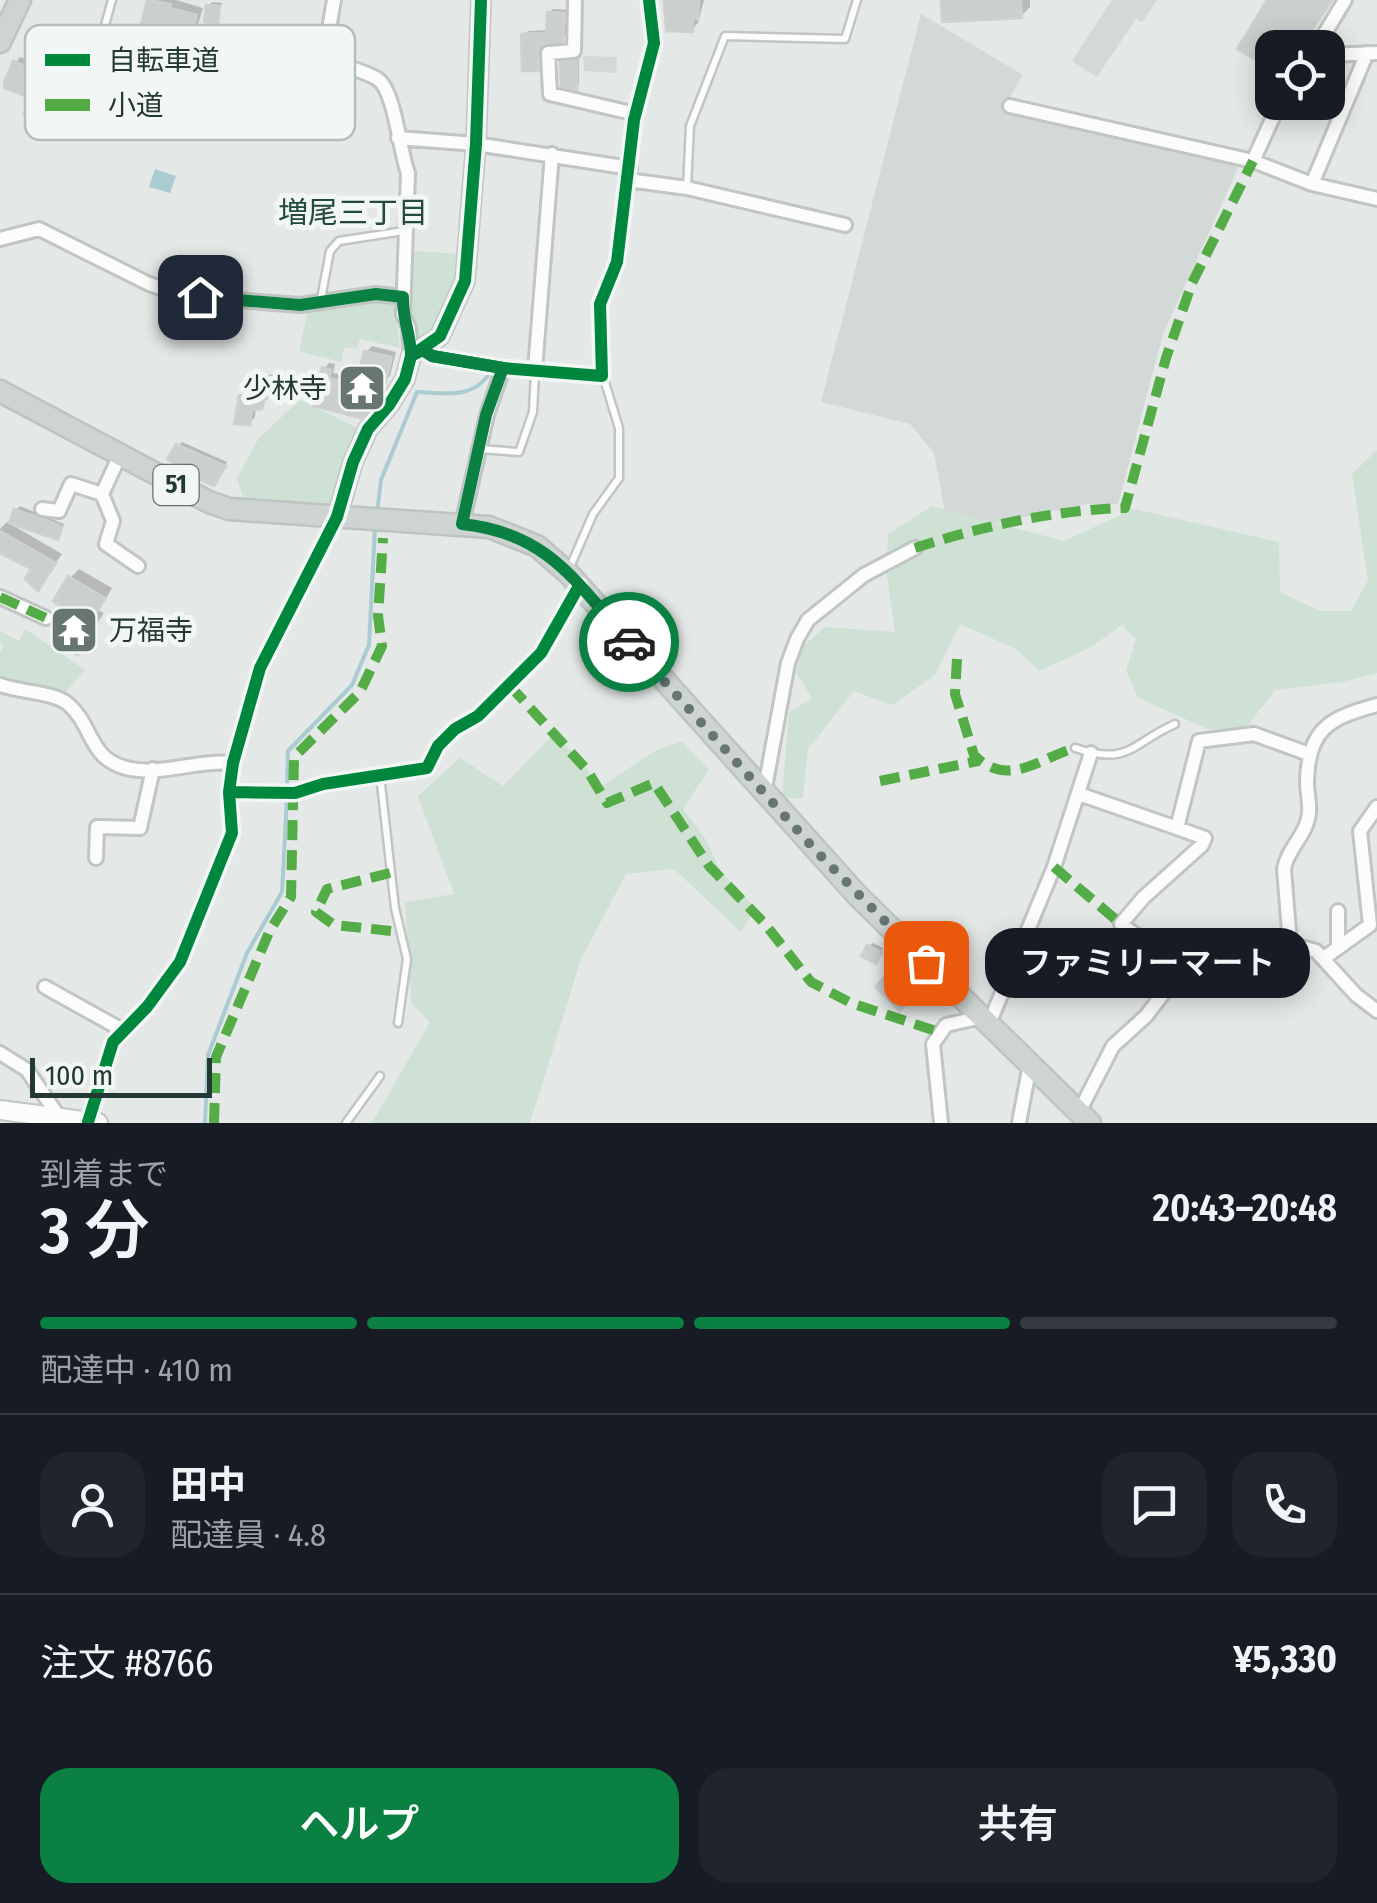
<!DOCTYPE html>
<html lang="ja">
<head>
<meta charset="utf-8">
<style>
  body { margin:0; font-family:"Fira Sans Condensed","Noto Sans JP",sans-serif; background:#20242c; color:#f1f3f6; height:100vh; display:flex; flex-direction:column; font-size:38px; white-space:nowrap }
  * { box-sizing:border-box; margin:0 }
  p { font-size:32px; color:#9ea1a6 }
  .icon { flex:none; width:55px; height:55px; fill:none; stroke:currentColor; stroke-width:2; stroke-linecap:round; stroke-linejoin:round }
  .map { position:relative; height:1123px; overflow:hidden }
  .drawer { display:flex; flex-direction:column; background:#171b24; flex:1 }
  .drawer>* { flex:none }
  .tools { position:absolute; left:1255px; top:30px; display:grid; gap:20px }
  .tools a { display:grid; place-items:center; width:90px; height:90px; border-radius:20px; background:#171b24; box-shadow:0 5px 25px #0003; font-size:50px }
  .scale { position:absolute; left:30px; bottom:25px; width:182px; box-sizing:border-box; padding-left:10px; border:5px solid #243934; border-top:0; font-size:28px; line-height:35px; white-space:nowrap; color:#243934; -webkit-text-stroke:8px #f2f7f5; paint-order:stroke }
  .pin { position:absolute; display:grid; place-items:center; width:85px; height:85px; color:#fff; margin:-42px; border-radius:20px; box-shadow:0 5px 15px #0006 }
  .courier { position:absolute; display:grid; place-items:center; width:100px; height:100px; margin:-50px; border:8px solid #0b8043; border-radius:50%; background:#fff; color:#222; box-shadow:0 2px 12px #0007 }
  .bubble { position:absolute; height:70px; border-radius:30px; background:#171b24; box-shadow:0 5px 25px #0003; font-size:32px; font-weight:600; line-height:70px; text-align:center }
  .head em { font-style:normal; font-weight:600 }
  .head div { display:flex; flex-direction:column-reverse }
  .head { display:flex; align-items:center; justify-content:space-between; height:170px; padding:0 40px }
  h1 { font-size:65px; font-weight:600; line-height:75px }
  .bar { display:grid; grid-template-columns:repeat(4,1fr); gap:15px 10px; align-content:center; height:120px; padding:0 40px }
  .bar i { height:12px; border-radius:8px; background:#363941 }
  .bar .current { background:#0b8043 }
  .bar p { grid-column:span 4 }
  .line { display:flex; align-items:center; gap:25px; padding:0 40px; border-top:2px solid #363941 }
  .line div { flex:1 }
  .round { display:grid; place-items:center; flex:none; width:105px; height:105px; border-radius:30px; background:#20242c }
  .action { display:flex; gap:20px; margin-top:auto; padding:20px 40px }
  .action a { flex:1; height:115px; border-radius:30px; background:#0b8043; color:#fff; font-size:40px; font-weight:600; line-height:115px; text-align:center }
  .action a+a { background:#20242c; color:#f1f3f6 }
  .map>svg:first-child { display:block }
  .built { fill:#d2d9d6 }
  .green { fill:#cfe0d4 }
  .water { fill:#aacbd2 }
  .shadow { fill:#0003 }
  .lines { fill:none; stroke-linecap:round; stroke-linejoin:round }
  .stream { stroke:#aacbd2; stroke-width:4 }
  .building { fill:#cbd0ce; stroke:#cdd1cf; stroke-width:2.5 }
  .lane-casing { stroke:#c1c5c3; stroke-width:11 }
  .street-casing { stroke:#c1c5c3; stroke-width:18 }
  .secondary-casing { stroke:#c0c6c4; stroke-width:22 }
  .primary-casing { stroke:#bdc4c2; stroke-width:25 }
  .lane { stroke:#fbfcfb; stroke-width:6 }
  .street { stroke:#fbfcfb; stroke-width:12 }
  .secondary { stroke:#fbfcfb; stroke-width:18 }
  .primary { stroke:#ced4d2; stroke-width:20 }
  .quiet { stroke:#53ac45; stroke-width:10; stroke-dasharray:20 10; stroke-linecap:butt }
  .cycleway-casing { stroke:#f2f7f5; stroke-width:19 }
  .cycleway { stroke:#00873e; stroke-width:12 }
  .done { stroke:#677672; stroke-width:10; stroke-dasharray:0 18 }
  .route { stroke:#0b8043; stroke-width:12 }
  .labels { text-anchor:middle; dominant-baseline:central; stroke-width:10; stroke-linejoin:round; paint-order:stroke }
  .shield { fill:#f2f7f5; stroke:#62726e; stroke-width:2.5 }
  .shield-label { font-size:25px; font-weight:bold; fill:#243934 }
  .poi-label { font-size:28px; fill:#243934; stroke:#f2f7f5; text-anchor:end }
  .neighbourhood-label { font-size:30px; fill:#234941; stroke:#f2f7f5 }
  .key { fill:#f2f7f5; stroke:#b4bebb; stroke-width:2.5 }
  .key-label { font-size:28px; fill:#243934 }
</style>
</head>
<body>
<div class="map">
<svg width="1377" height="1123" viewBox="0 0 1377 1123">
  <rect width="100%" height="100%" fill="#e4e8e6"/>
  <path class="built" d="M1112 0H1157L1142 22 1136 19 1097 77 1072 61Z
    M921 14 1023 75 1001 111 1239 166 1163 334 1118 504H1087L949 533 934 453 910 424 821 402Z
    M583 56 617 57 616 73 584 71Z"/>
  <path class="green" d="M417 251 456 254 460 258C454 288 444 321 422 343 400 322 410 283 412 255Z
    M376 300 394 301 400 348 360 339 357 349 344 347 341 362 299 351 308 311Z
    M300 400 360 429 336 498 324 508 244 501 237 478 259 438Z
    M1377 450V673L1342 682 1275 690 1245 729H1208L1138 698 1126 670 1136 639 1122 625 1091 647 1039 671 1016 649 960 624 935 675 892 705 854 691 808 749 803 798H782L789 712 812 698 796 672 802 647 825 627 895 632 887 576 888 534 932 506 1064 541 1134 509 1279 542 1280 592 1320 611H1351L1368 580 1352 474Z
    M25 629 85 670 65 693 18 686 0 678V653L4 645 0 642V631L19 641Z
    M555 733 602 786 655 751 681 741 709 769 683 809 706 840 720 871 755 908 741 932 674 869 626 874 581 959 530 1123H372L430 1022 411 1003 405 902 454 894 418 796 460 758 503 786Z"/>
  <path class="water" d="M155 169 176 176 170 193 149 187Z"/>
  <path class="shadow" d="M152 0H176L203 8 177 94 170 102 98 69 106 61 134 66Z
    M667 0H704L698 23 692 29Z
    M944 0H1030V7L1021 16Z
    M212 2 222 3 217 21 209 6Z
    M553 9 567 10 566 35 562 40 542 43V64L538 68 524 35 528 31 549 30V13Z
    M61 34 74 39 46 111 41 116 15 63 20 57 45 67 55 40Z
    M579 58V84L576 87 562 63 566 59Z
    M372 346 396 352 390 376 381 385 377 384 373 401 360 415 316 404 324 369 329 363 335 364 333 373 351 377 357 372 361 373 366 352Z
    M286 374 282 390 256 406 255 417 249 423 241 396 247 390 256 391 265 375Z
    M182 442 227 462 217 480 188 466 178 446Z
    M20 506 64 524 61 533 58 537 16 510Z
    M7 522 62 554 38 588 34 568 0 551V529Z
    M79 569 112 588 99 611 104 613 78 652 68 607 70 578Z
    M873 943 883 948 879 957 869 946Z
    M895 970 918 989 900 1008 878 987Z"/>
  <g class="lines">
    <path class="stream" d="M377 513 381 480 417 392C445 393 472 400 490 373
      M287 788 288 751 352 685 369 645 375 527
      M205 1123 208 1055 247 953 282 892 287 797"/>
  </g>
  <path class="building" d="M147 0 171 4 170 8 197 15 171 104 91 86 96 67 130 73Z
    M664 0H699L698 19H693V32L666 31Z
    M941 0H1021L1022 18 942 22Z
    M1267 0H1332L1300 48H1272V69L1237 49Z
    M206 5 220 6 218 24 204 22Z
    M547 12 565 13 563 42 539 46V71H522L521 34 546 33Z
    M53 38 70 45 41 119 24 113 30 98 5 88 4 83 13 61 40 72Z
    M577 60V90L561 86 560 62Z
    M364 351 392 357 385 385 382 388 374 386 368 410 361 418 313 406 322 367 331 370 329 378 347 383 349 376 357 378Z
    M270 378 282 379 277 398 265 397 262 409 252 410 250 425 234 424 239 395 252 396 257 380 270 381Z
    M176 444 226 466 214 486 182 472 184 468 167 459Z
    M14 509 57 524 62 528 58 540 9 523Z
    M0 531 56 563 38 591 25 579 31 569 0 553Z
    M68 576 105 598 92 620 97 623 78 655 54 641 58 633 52 630 64 608 53 601Z
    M867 945 882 952 876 964 861 956Z
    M887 974 914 996 900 1011 875 987Z"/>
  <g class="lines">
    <g class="lane-casing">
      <path id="lane" d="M97 54 112 0
        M319 118 350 70
        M687 187 690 126 725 36 845 39 857 0
        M321 299 330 251 339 241 404 231
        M480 449 519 452 533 412 535 372
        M570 567 593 514 619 478V428L603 376
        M1075 748C1130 766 1130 744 1175 724
        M380 775 395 908 407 959 398 1023
        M346 1123 380 1076"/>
    </g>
    <g class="street-casing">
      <path id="street" d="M334 0 324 58C340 66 360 69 376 78 395 88 399 150 408 173L403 314 409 328 411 356
        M575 0 574 51 548 53 550 94 636 114
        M1316 48 1345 0
        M1328 55 1377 53
        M1010 106 1253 161 1312 184 1377 199
        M398 138 476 144 630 168
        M1253 161 1280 102
        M628 180 687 188 845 225
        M1312 184 1367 53
        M0 239 39 229 149 284 184 296 300 305 376 294 403 297
        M423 350 432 356 503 368 602 376 600 304 617 262 634 120 654 43 649 0
        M535 370 552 154
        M120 455 102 494 113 521 106 544 138 566
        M42 509 59 511 71 484 102 494
        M462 524 487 415 503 368
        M0 597 46 618
        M0 685C19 692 54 692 68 704 92 724 89 757 123 767 157 778 197 759 233 763
        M229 792 295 793 323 784 427 768 438 746 455 729 478 716 541 653 579 586
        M764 793 788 663 797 639 808 620 864 575 915 548
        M1079 794 1177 828 1199 741 1254 734 1309 754
        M1177 828 1205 838 1202 845 1143 898 1121 924 1182 969
        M96 858 97 827 140 828 153 769
        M1338 911V948
        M1290 944 1284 869C1287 849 1307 835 1309 813 1310 803 1307 792 1307 782 1308 729 1329 718 1377 705
        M1324 958 1370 925 1360 831 1377 807
        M45 987 124 1031
        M989 1024 1054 867 1091 753
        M0 1053 27 1070 59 1117
        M1079 1112 1113 1046 1146 1016 1182 969 1290 944 1316 951 1356 995 1377 1011
        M88 1122 113 1042 147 1007 180 962 232 833 229 792 233 763 260 668 337 517
        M941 1123 933 1044 946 1025 983 1017
        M1019 1123 1030 1064"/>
    </g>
    <g class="secondary-casing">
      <path id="secondary" d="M337 517 353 462 368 429 389 405 405 379 411 356 440 336 465 281 476 144 481 0
        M0 1110 98 1123"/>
    </g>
    <g class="primary-casing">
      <path id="primary" d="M0 42 20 0
        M0 391 209 502 229 509 489 527 537 546 568 573 858 896 1090 1123"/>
    </g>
    <use href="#lane" class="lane"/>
    <use href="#street" class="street"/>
    <use href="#secondary" class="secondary"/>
    <use href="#primary" class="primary"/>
    <path class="quiet" d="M915 548C982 526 1055 510 1125 508L1166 358 1192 283 1253 161
      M0 597 46 618
      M957 659 955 694 974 755C1007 789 1040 758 1075 748
      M510 686 587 770 607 803 654 783 709 866 765 924 811 982 851 1003 939 1032
      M880 781 978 761
      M1054 867 1121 924
      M390 873 327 889 316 912 334 925 401 932
      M214 1123 216 1057 270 930 291 897 294 757 360 692 382 646 378 616 383 538"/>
    <g class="cycleway-casing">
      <path id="cycleway" d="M423 350 432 356 503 368 602 376 600 304 617 262 634 120 654 43 649 0
        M229 792 295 793 323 784 427 768 438 746 455 729 478 716 541 653 579 586
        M88 1122 113 1042 147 1007 180 962 232 833 229 792 233 763 260 668 337 517 353 462 368 429 389 405 405 379 411 356 440 336 465 281 476 144 481 0"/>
    </g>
    <use href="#cycleway" class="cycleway"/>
  </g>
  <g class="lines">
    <path class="done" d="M629 642 816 851 926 963"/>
    <path class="route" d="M200 297 300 305 376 294 403 297C402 318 411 335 411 356L423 350 432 356 503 368 486 415 462 524C548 533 576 582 629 642"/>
  </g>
  <defs>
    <g id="temple-square" transform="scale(2.5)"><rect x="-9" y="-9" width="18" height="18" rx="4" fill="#677672" stroke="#f2f7f5"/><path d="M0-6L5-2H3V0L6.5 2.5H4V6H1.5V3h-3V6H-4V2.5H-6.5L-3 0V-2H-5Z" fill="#fff"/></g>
  </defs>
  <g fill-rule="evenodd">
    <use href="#temple-square" x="362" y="388"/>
    <use href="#temple-square" x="74" y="630"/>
  </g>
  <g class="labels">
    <rect class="shield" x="153.5" y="465" width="45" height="40" rx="8"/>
    <g class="shield-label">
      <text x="176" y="485">51</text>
    </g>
    <g class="poi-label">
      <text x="327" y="388">少林寺</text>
      <text x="109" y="630" text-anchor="start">万福寺</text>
    </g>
    <g class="neighbourhood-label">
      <text x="353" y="213">増尾三丁目</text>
    </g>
  </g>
  <rect x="25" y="25" width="330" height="115" rx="15" class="key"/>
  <rect x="45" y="54" width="45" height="12" fill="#00873e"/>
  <rect x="45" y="99" width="45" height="12" fill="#53ac45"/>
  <g class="key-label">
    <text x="108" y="70">自転車道</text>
    <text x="108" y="115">小道</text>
  </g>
</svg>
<div class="tools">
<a><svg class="icon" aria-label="locate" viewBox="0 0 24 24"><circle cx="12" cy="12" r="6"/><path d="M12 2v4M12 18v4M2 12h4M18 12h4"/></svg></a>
</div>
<div class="scale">100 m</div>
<div class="pin" style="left:926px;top:963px;background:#ea580c"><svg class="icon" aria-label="bag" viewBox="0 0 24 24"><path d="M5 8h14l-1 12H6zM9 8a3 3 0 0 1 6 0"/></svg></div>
<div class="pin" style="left:200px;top:297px;background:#1f2937"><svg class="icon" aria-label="home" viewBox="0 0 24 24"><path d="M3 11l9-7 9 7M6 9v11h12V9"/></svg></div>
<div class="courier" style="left:629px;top:642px"><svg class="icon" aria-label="car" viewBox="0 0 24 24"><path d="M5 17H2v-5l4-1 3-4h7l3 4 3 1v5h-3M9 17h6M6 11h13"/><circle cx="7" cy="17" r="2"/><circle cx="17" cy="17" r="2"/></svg></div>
<div class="bubble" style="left:985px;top:928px;width:325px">ファミリーマート</div>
</div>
<section class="drawer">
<div class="head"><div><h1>3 分</h1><p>到着まで</p></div><em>20:43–20:48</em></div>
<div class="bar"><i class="current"></i><i class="current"></i><i class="current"></i><i></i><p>配達中 · 410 m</p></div>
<div class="line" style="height:180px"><a class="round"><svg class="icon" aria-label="person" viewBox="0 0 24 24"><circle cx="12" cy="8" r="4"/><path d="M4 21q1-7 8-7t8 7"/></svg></a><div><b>田中</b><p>配達員 · 4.8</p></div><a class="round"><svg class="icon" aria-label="chat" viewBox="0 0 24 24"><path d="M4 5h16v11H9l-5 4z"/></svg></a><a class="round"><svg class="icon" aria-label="phone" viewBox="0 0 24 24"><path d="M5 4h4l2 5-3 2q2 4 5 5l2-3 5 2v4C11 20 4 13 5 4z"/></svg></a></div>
<div class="line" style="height:130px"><div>注文 #8766</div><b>¥5,330</b></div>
<div class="action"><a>ヘルプ</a><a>共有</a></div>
</section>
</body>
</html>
